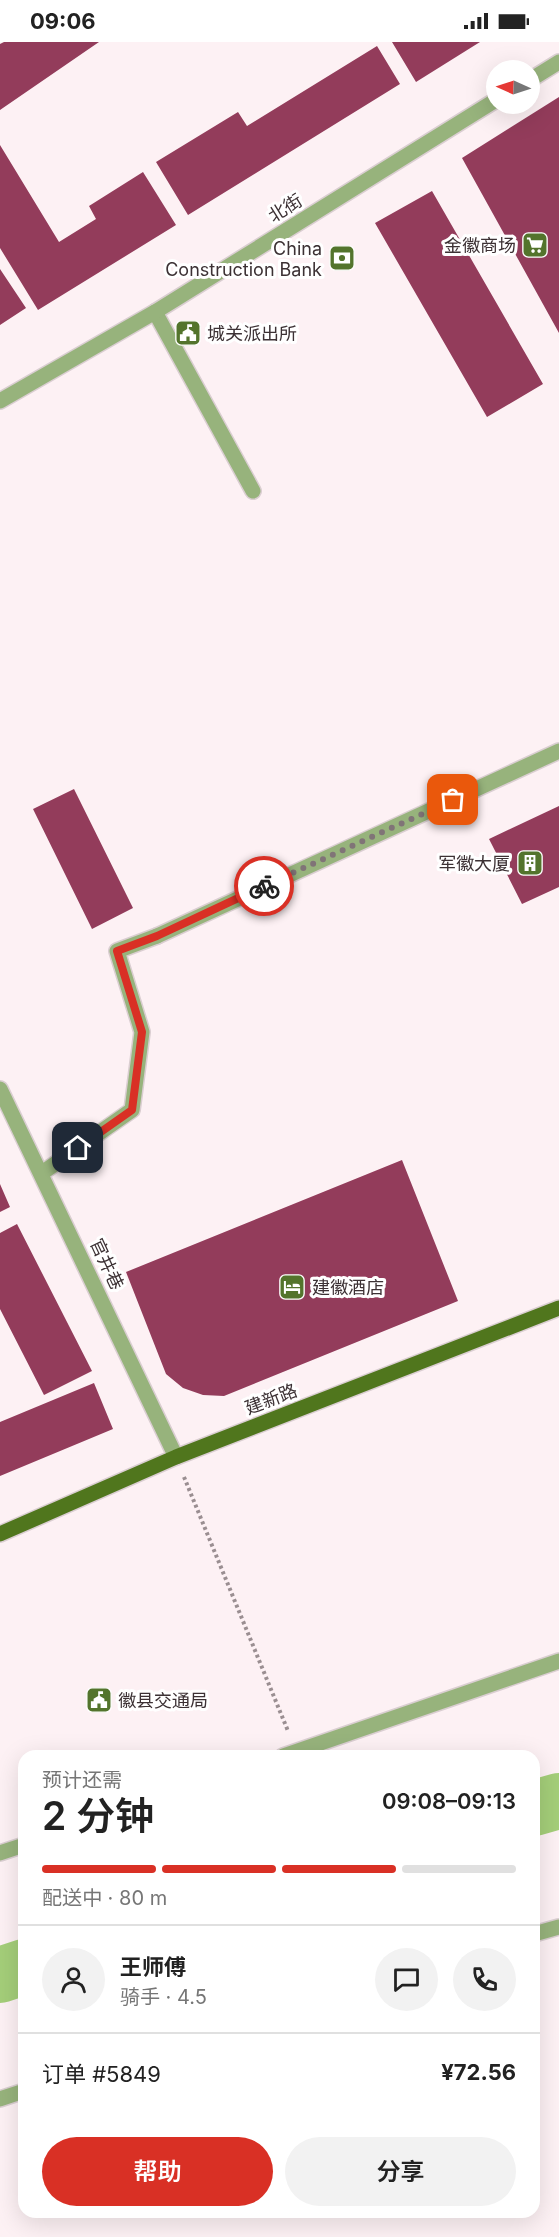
<!DOCTYPE html>
<html lang="zh">
<head>
<meta charset="utf-8">
<style>
  body { margin:0; font-family:Inter,"Noto Sans SC",sans-serif; background:#f2f2f2; color:#222; height:100vh; display:flex; flex-direction:column; font-size:22px; white-space:nowrap }
  * { box-sizing:border-box; margin:0 }
  p { font-size:20px; color:#767676 }
  .icon { flex:none; width:33px; height:33px; fill:none; stroke:currentColor; stroke-width:2; stroke-linecap:round; stroke-linejoin:round }
  .map { position:relative; flex:1; overflow:hidden }
  .side { position:absolute; left:18px; top:1708px; width:522px; height:468px; display:flex; flex-direction:column; background:#fff; border-radius:18px; box-shadow:0 6px 24px #0002 }
  .side>* { flex:none }
  .needle { width:39px; rotate:273deg }
  .fabs { position:absolute; left:486px; top:18px; display:grid; gap:12px }
  .fabs a { display:grid; place-items:center; width:54px; height:54px; border-radius:50%; background:#fff; box-shadow:0 6px 24px #0002; font-size:30px }
  .pin { position:absolute; display:grid; place-items:center; width:51px; height:51px; color:#fff; margin:-26px; border-radius:12px; box-shadow:0 3px 9px #0006 }
  .courier { position:absolute; display:grid; place-items:center; width:60px; height:60px; margin:-30px; border:4px solid #d93025; border-radius:50%; background:#fff; color:#222; box-shadow:0 2px 8px #0007 }
  .headline em { font-style:normal; font-weight:600 }
  .headline div { display:flex; flex-direction:column-reverse }
  .headline { display:flex; align-items:center; justify-content:space-between; height:102px; padding:0 24px }
  h1 { font-size:39px; font-weight:600; line-height:45px }
  .bar { display:grid; grid-template-columns:repeat(4,1fr); gap:9px 6px; align-content:center; height:72px; padding:0 24px }
  .bar i { height:8px; border-radius:4px; background:#e0e0e0 }
  .bar .on { background:#d93025 }
  .bar p { grid-column:span 4 }
  .line { display:flex; align-items:center; gap:15px; padding:0 24px; border-top:2px solid #e0e0e0 }
  .line div { flex:1 }
  .round { display:grid; place-items:center; flex:none; width:63px; height:63px; border-radius:32px; background:#f2f2f2 }
  .action { display:flex; gap:12px; margin-top:auto; padding:12px 24px }
  .action a { flex:1; height:69px; border-radius:36px; background:#d93025; color:#fff; font-size:24px; font-weight:600; line-height:69px; text-align:center }
  .action a+a { background:#f2f2f2; color:#222 }
  .status { display:flex; justify-content:space-between; align-items:center; height:42px; padding:0 30px; background:#fff; direction:ltr }
  .status svg { height:16px; fill:currentColor }
  .map>svg:first-child { display:block }
  .lines { fill:none; stroke-linecap:round; stroke-linejoin:round }
  .river { stroke:#a4ce79; stroke-width:56 }
  .building { fill:#933c5b }
  .service-casing { stroke:#daced1; stroke-width:18 }
  .pedestrian-casing { stroke:#daced1; stroke-width:18 }
  .minor-casing { stroke:#daced1; stroke-width:18 }
  .tertiary-casing { stroke:#daced1; stroke-width:18 }
  .primary-casing { stroke:#daced1; stroke-width:18 }
  .path { stroke:#9a8e91; stroke-width:4; stroke-dasharray:3 3; stroke-linecap:butt }
  .service { stroke:#97b37c; stroke-width:15 }
  .pedestrian { stroke:#97b37c; stroke-width:15 }
  .minor { stroke:#97b37c; stroke-width:15 }
  .tertiary { stroke:#97b37c; stroke-width:15 }
  .primary { stroke:#50761d; stroke-width:15 }
  .done { stroke:#807477; stroke-width:6; stroke-dasharray:0 10.8 }
  .route { stroke:#d93025; stroke-width:8 }
  .labels { text-anchor:middle; dominant-baseline:central; stroke-width:6; stroke-linejoin:round; paint-order:stroke }
  .street-label { font-size:18px; fill:#3c3134; stroke:#fff }
  .poi-label { font-size:18px; fill:#3c3134; stroke:#fff; text-anchor:end }
</style>
</head>
<body>
<div class="status"><b>09:06</b><svg viewBox="0 0 49 12"><path d="M0 12V9h3v3zM5 12V6h3v6zM10 12V3h3v9zM15 12V0h3v12zM26 1h20v11H26zM47 4h2v5h-2z"/></svg></div>
<div class="map">
<svg width="559" height="2195" viewBox="0 0 559 2195">
  <rect width="100%" height="100%" fill="#fdf1f4"/>
  <g class="lines">
    <path class="river" d="M534 1766 559 1759
      M0 1933 24 1925"/>
  </g>
  <path class="building" d="M4 0H99L0 68V2Z
    M392 0H480L416 40Z
    M377 4 400 42 188 173 156 120 238 70 247 84Z
    M559 55V291L462 116Z
    M0 103 59 200 96 177 89 164 143 130 176 183 38 268 0 206Z
    M432 149 543 342 487 375 375 181Z
    M0 227 26 266 0 283Z
    M74 747 133 866 92 887 33 767Z
    M559 764V845L522 862 489 797Z
    M402 1118 458 1259 224 1354 203 1353 183 1346 166 1332 126 1230Z
    M0 1142 10 1165 0 1170Z
    M17 1182 92 1329 44 1353 0 1267V1191Z
    M94 1341 113 1387 0 1434V1380Z"/>
  <g class="lines">
    <g class="service-casing">
      <path id="service" d="M155 270 253 449
        M42 1131 132 1068 142 990 117 909 157 894
        M534 1892 559 1885
        M0 2057 24 2049"/>
    </g>
    <g class="pedestrian-casing">
      <path id="pedestrian" d="M0 1047 176 1415
        M283 1714 559 1619
        M0 1811 24 1803"/>
    </g>
    <g class="minor-casing">
      <path id="minor" d="M157 894 559 709"/>
    </g>
    <g class="tertiary-casing">
      <path id="tertiary" d="M530 38 559 20
        M0 359 155 270 496 58"/>
    </g>
    <g class="primary-casing">
      <path id="primary" d="M0 1492 176 1415 559 1266"/>
    </g>
    <path class="path" d="M184 1435 288 1689"/>
    <use href="#service" class="service"/>
    <use href="#pedestrian" class="pedestrian"/>
    <use href="#minor" class="minor"/>
    <use href="#tertiary" class="tertiary"/>
    <use href="#primary" class="primary"/>
  </g>
  <g class="lines">
    <path class="done" d="M264 844 453 758"/>
    <path class="route" d="M78 1106 132 1068 142 990 117 909 157 894 264 844"/>
  </g>
  <defs>
    <g id="supermarket-square" transform="scale(1.35)"><rect x="-9" y="-9" width="18" height="18" rx="4" fill="#53742c" stroke="#fff"/><path d="M-6-5.5h2.5l.6 2H6L4.5 2H-2.5L-4.4-4H-6ZM-1.5 3.2a1.3 1.3 0 1 0 .1 0ZM3 3.2a1.3 1.3 0 1 0 .1 0Z" fill="#fff"/></g>
    <g id="bank-square" transform="scale(1.35)"><rect x="-9" y="-9" width="18" height="18" rx="4" fill="#53742c" stroke="#fff"/><path d="M-6-4H6V4H-6ZM0-2.3a2.3 2.3 0 1 0 0 4.6a2.3 2.3 0 1 0 0-4.6Z" fill="#fff"/></g>
    <g id="civic-square" transform="scale(1.35)"><rect x="-9" y="-9" width="18" height="18" rx="4" fill="#53742c" stroke="#fff"/><path d="M-.6-6.5H3V-4.5H.6V-3L4-1V1h2V6H-6V1h2V-1L-.6-3ZM-1.2 2.5V6h2.4V2.5Z" fill="#fff"/></g>
    <g id="building-square" transform="scale(1.35)"><rect x="-9" y="-9" width="18" height="18" rx="4" fill="#53742c" stroke="#fff"/><path d="M-4-6H4V6H1V3H-1V6H-4ZM-2.5-4.3h1.7v1.8h-1.7ZM.8-4.3h1.7v1.8H.8ZM-2.5-1h1.7V.8h-1.7ZM.8-1h1.7V.8H.8Z" fill="#fff"/></g>
    <g id="hotel-square" transform="scale(1.35)"><rect x="-9" y="-9" width="18" height="18" rx="4" fill="#53742c" stroke="#fff"/><path d="M-6-4.5h1.5V1H6V5H4.5V3h-9V5H-6ZM-4 0a1.8 1.8 0 1 1 3.6 0ZM.5 0V-2.5h3Q6-2.5 6 0Z" fill="#fff"/></g>
  </defs>
  <g fill-rule="evenodd">
    <use href="#supermarket-square" x="535" y="203"/>
    <use href="#bank-square" x="342" y="216"/>
    <use href="#civic-square" x="188" y="291"/>
    <use href="#building-square" x="530" y="821"/>
    <use href="#hotel-square" x="292" y="1245"/>
    <use href="#civic-square" x="99" y="1658"/>
  </g>
  <g class="labels">
    <g class="street-label">
      <text transform="translate(285 166) rotate(-32)">北街</text>
      <text transform="translate(107 1222) rotate(65)">官井巷</text>
      <text transform="translate(271 1357) rotate(-21)">建新路</text>
    </g>
    <g class="poi-label">
      <text x="516" y="203">金徽商场</text>
      <text x="322" y="206">China<tspan x="322" dy="21">Construction Bank</tspan></text>
      <text x="207" y="291" text-anchor="start">城关派出所</text>
      <text x="510" y="821">军徽大厦</text>
      <text x="312" y="1245" text-anchor="start">建徽酒店</text>
      <text x="118" y="1658" text-anchor="start">徽县交通局</text>
    </g>
  </g>
</svg>
<div class="fabs">
<a><svg class="needle" viewBox="-14 -14 28 28"><path d="M0-13l5 13h-10z" fill="#e53935"/><path d="M0 13l5-13h-10z" fill="#767676"/></svg></a>
</div>
<div class="pin" style="left:453px;top:758px;background:#ea580c"><svg class="icon" aria-label="bag" viewBox="0 0 24 24"><path d="M5 8h14l-1 12H6zM9 8a3 3 0 0 1 6 0"/></svg></div>
<div class="pin" style="left:78px;top:1106px;background:#1f2937"><svg class="icon" aria-label="home" viewBox="0 0 24 24"><path d="M3 11l9-7 9 7M6 9v11h12V9"/></svg></div>
<div class="courier" style="left:264px;top:844px"><svg class="icon" aria-label="bike" viewBox="0 0 24 24"><circle cx="6" cy="16" r="4"/><circle cx="18" cy="16" r="4"/><path d="M6 16l4-8h5l3 8M10 8l3 8H6M13 5h3"/></svg></div>
<section class="side">
<div class="headline"><div><h1>2 分钟</h1><p>预计还需</p></div><em>09:08–09:13</em></div>
<div class="bar"><i class="on"></i><i class="on"></i><i class="on"></i><i></i><p>配送中 · 80 m</p></div>
<div class="line" style="height:108px"><a class="round"><svg class="icon" aria-label="person" viewBox="0 0 24 24"><circle cx="12" cy="8" r="4"/><path d="M4 21q1-7 8-7t8 7"/></svg></a><div><b>王师傅</b><p>骑手 · 4.5</p></div><a class="round"><svg class="icon" aria-label="chat" viewBox="0 0 24 24"><path d="M4 5h16v11H9l-5 4z"/></svg></a><a class="round"><svg class="icon" aria-label="phone" viewBox="0 0 24 24"><path d="M5 4h4l2 5-3 2q2 4 5 5l2-3 5 2v4C11 20 4 13 5 4z"/></svg></a></div>
<div class="line" style="height:78px"><div>订单 #5849</div><b>¥72.56</b></div>
<div class="action"><a>帮助</a><a>分享</a></div>
</section>
</div>
</body>
</html>
